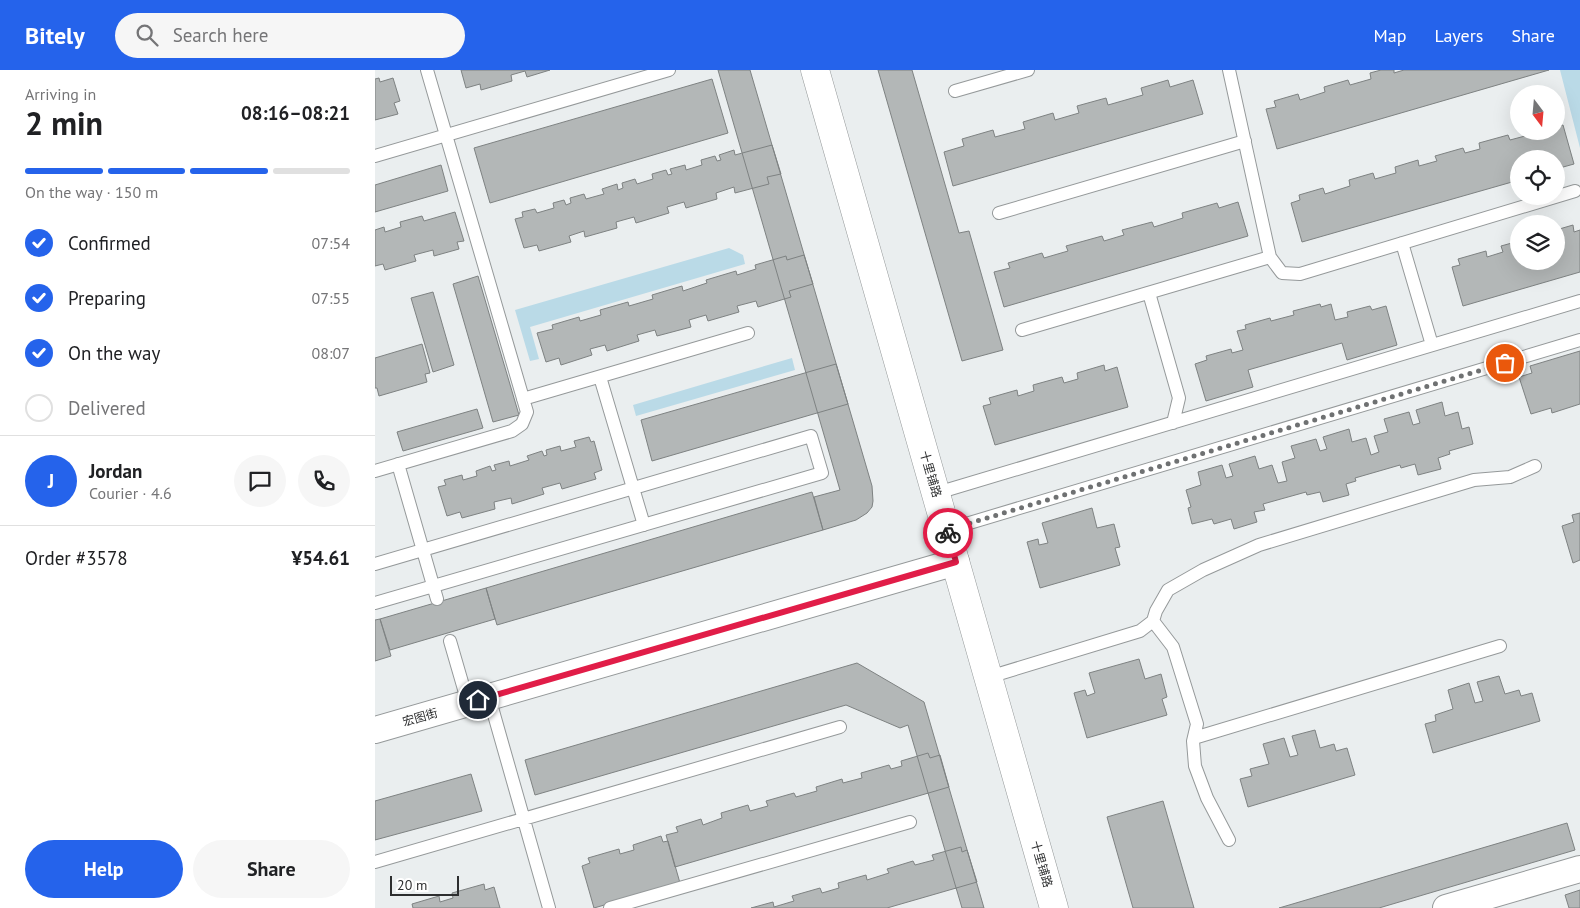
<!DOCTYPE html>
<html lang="en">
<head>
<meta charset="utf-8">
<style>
  body { margin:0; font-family:"PT Sans","Noto Sans SC",sans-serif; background:#f6f6f6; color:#202124; height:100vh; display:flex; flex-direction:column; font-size:19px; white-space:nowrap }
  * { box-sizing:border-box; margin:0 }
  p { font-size:16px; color:#757577 }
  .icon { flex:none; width:28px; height:28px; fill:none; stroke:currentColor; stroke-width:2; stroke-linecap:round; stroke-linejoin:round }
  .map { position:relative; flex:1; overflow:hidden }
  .details { display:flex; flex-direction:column; background:#fff; width:375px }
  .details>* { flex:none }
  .needle { width:32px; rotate:164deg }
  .controls { position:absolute; left:1135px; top:15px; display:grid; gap:10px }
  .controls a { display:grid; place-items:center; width:55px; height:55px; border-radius:50%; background:#fff; box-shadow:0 5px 20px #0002; font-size:25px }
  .scale { position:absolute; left:15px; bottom:12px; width:69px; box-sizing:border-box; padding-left:5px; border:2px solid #2d2e2f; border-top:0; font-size:14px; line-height:18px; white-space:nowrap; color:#2d2e2f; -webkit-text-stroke:4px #fff; paint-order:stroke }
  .pin { position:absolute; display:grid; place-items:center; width:42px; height:42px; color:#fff; margin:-21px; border:2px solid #fff; border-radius:50%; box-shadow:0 1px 5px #0007 }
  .courier { position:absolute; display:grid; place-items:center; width:50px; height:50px; margin:-25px; border:4px solid #e11d48; border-radius:50%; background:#fff; color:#222; box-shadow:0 1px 6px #0007 }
  .headline em { font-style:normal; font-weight:700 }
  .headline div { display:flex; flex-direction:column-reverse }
  .headline { display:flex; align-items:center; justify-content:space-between; height:85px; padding:0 25px }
  h1 { font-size:32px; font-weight:700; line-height:38px }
  .bar { display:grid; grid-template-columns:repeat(4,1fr); gap:8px 5px; align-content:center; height:60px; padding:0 25px }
  .bar i { height:6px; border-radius:4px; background:#e0e0e0 }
  .bar .active { background:#2563eb }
  .bar p { grid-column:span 4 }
  .line { display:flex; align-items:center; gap:12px; padding:0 25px; border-top:1px solid #e0e0e0 }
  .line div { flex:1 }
  .round { display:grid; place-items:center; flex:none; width:52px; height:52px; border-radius:26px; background:#f6f6f6 }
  ol { padding:0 25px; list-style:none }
  li { display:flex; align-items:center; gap:15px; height:55px }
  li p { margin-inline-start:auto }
  li .icon { padding:5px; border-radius:50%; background:#2563eb; color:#fff; stroke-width:4 }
  li:last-child { color:#757577 }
  li i { width:28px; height:28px; border:2px solid #e0e0e0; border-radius:50% }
  .action { display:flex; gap:10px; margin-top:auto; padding:10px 25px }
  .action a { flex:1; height:58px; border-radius:30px; background:#2563eb; color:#fff; font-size:20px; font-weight:700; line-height:58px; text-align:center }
  .action a+a { background:#f6f6f6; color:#202124 }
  header { display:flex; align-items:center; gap:30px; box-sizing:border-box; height:70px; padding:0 25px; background:#2563eb; color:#fff }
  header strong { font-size:24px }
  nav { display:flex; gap:28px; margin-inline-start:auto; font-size:18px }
  .search { width:350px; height:45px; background:#f6f6f6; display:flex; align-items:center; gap:12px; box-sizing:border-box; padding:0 18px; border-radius:28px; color:#757577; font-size:19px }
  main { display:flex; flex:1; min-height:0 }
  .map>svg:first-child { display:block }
  .green { fill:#badae7 }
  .building { fill:#b3b7b7; stroke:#7e8282 }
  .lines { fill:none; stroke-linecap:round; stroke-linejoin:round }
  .service-casing { stroke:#95999a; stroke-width:14 }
  .minor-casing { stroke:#95999a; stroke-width:28 }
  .tertiary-casing { stroke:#95999a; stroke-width:29 }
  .service { stroke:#fff; stroke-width:12 }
  .minor { stroke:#fff; stroke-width:26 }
  .tertiary { stroke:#fff; stroke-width:28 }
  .done { stroke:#6f7172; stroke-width:5; stroke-dasharray:0 9 }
  .route { stroke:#e11d48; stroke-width:6 }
  .labels { text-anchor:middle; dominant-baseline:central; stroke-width:4; stroke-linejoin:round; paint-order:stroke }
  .street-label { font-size:12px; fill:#2d2e2f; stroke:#fff }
</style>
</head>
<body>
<header>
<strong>Bitely</strong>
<div class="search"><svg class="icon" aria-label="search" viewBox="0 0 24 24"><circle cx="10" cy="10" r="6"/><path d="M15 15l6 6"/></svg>Search here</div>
<nav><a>Map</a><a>Layers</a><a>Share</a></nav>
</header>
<main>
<section class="details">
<div class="headline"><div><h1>2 min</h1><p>Arriving in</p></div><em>08:16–08:21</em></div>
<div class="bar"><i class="active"></i><i class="active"></i><i class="active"></i><i></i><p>On the way · 150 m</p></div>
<ol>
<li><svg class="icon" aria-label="check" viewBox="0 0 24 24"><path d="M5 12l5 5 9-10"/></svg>Confirmed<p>07:54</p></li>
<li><svg class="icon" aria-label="check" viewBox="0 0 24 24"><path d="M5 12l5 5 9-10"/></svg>Preparing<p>07:55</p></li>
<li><svg class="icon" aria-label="check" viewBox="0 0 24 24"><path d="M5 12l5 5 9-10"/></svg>On the way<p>08:07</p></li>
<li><i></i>Delivered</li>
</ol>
<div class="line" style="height:90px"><b class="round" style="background:#2563eb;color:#fff">J</b><div><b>Jordan</b><p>Courier · 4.6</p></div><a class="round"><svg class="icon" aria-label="chat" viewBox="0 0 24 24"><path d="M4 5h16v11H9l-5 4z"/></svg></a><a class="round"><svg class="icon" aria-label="phone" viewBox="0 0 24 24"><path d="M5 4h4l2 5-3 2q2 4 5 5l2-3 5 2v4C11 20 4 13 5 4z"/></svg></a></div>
<div class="line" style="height:65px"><div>Order #3578</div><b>¥54.61</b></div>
<div class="action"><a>Help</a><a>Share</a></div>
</section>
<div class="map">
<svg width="1205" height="838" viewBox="0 0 1205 838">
  <rect width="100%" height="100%" fill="#eaeeef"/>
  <path class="green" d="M1185 0H1205V78Z
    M354 178 368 185 370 194 155 257 164 289 155 291 140 240Z
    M417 288 420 300 261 346 258 335Z"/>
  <path class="building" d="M86 0H175L152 7 150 1 136 5 137 11 106 20 105 14 91 18Z
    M343 0H375L497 416 498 431 497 437 492 443 481 450 448 460 439 427 465 420Z
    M503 0H537L584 163 594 161 628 280 587 291Z
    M1006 0H1019V3L1029 0H1174L902 79 891 39 901 37 899 31 923 24 925 30 950 22 949 17 973 10 975 15 996 9 995 3Z
    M4 8 5 12 18 8 25 31 19 33 23 44 0 50V9Z
    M337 9 353 63 115 133 99 78Z
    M793 10 795 17 818 10 828 44 578 116 569 82 589 76 587 69 618 60 620 67 650 59 648 52 678 43 680 50 704 43 702 36 731 28 733 35 768 25 766 18Z
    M1188 55 1199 94 1181 99V89H1144V110L927 172 916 133 925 130 924 125 948 118 950 124 975 116 974 110 998 103 1000 109 1021 103 1020 97 1043 90 1044 96 1062 91 1060 86 1088 78 1090 83 1105 79 1104 73 1133 65 1135 70 1150 66 1148 61H1181V57Z
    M397 75 406 104 392 107 394 114 360 123 359 117 341 123 342 129 311 138 309 132 292 137 294 143 261 153 259 147 241 152 242 158 210 167 209 161 194 166 196 172 164 181 162 175 149 178 140 149 148 147 147 142 160 139 162 143 179 138 178 133 189 130 191 135 196 133 195 128 209 124 211 129 229 124 227 119 242 114 243 120 248 118 247 113 260 109 262 114 278 109 277 104 291 100 293 105 297 104 295 99 310 95 311 100 327 95 326 90 340 86 342 91 346 90 344 85 359 80 360 85Z
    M66 95 73 121 0 142V115Z
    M863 132 873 166 629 237 619 202 635 198 633 193 667 183 669 188 693 181 691 176 727 166 729 171 749 165 747 160 777 152 779 157 808 148 807 143 842 133 844 138Z
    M80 142 89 171 82 172 84 179 59 186 58 180 39 185 41 191 10 200 8 194 0 196V160L9 157 10 162 26 157 25 152 47 146 49 151Z
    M1198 155 1199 162 1205 160V202L1088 236 1077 197 1085 195 1083 189 1111 181 1112 187 1128 182 1126 176 1144 171V191H1181V160Z
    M429 185 438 214 414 221 416 227 383 237 381 231 362 236 364 242 333 251 331 245 314 250 316 257 282 266 280 260 262 265 264 271 232 281 230 275 215 279 217 285 186 295 184 288 171 292 162 263 178 259 177 255 204 247 205 251 226 245 225 240 253 232 254 236 278 229 277 225 307 216 308 221 332 213 331 210 361 201 362 205 381 199 380 195 411 186 412 190Z
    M103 206 144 345 118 352 78 214Z
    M58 222 79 295 58 302 36 228Z
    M945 234 946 237 956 234 960 250 973 247 972 242 995 236 997 240 1011 236 1022 275 972 290 967 273 873 300 878 317 831 331 820 294 832 290 831 286 856 279 857 283 868 280 862 261 871 259 870 255 895 248 896 251 919 245 918 241Z
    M47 274 55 303 50 304 52 312 4 326 2 318H0V288Z
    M1205 281V334L1177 343 1176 338 1156 344 1144 307 1157 303 1155 296Z
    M461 294 473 334 277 391 266 350Z
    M729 295 730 301 742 297 753 337 620 375 608 336 616 334 614 328 642 320 643 326 659 321 658 315 687 307 689 313 703 309 702 303Z
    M1067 332 1070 346 1083 342 1087 359 1094 357 1098 374 1074 381 1075 384 1063 388 1066 399 1043 405 1040 394 1026 398 1025 395 980 408 981 411 971 414 974 425 948 432 945 422 932 425 931 422 888 434 890 440 879 442 882 452 859 459 856 449 839 454 837 449 817 454 813 438 816 437 811 420 826 415 823 402 847 395 851 408 858 406 854 394 880 386 884 399 897 395 903 413 912 411 907 392 920 388 916 376 941 369 945 381 952 379 948 367 974 359 977 372 991 368 996 385 1004 382 999 366 1013 362 1009 349 1034 342 1038 355 1045 353 1041 340Z
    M102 339 108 358 28 381 22 362Z
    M214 367 216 372 219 371 227 400 219 403 221 409 187 419 185 413 167 418 169 424 137 434 136 428 119 432 120 439 87 448 85 442 72 446 63 417 71 415 69 410 87 405 88 410 102 406 101 401 115 396 117 401 121 400 119 395 134 391 135 396 154 390 152 386 167 381 169 386 172 385 171 380 185 376 186 381 201 377 199 371Z
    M437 422 448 460 122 555 111 518Z
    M717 438 722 458 739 454 745 477 740 478 745 495 665 518 652 472 663 469 664 475 673 473 667 453Z
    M1205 443V490L1198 493 1187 456 1199 452 1197 445Z
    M111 518 120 549 15 580 5 549Z
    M5 549 16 586 0 591V550Z
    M764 589 770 609 786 604 792 627 787 629 792 645 712 668 699 623 710 620 712 626 720 623 714 603Z
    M482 593 549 632 609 838H587L533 655 525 658 471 635 160 725 150 690Z
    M1124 606 1130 624 1144 620 1146 626 1157 623 1165 651 1058 683 1050 654 1061 651 1060 645 1078 639 1073 620 1094 613 1100 633 1108 631 1102 612Z
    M940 660 945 678 959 674 961 681 972 678 980 705 873 737 865 709 877 706 875 699 894 694 888 674 909 668 915 687 923 685 917 666Z
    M553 683 555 688 565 685 574 717 300 797 291 765 303 762 301 757 326 749 328 755 347 748 346 743 373 735 375 741 393 736 391 731 419 723 421 727 442 721 441 717 467 709 468 713 487 708 486 703 514 695 516 699 527 696 526 691Z
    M96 704 107 741 0 770V731Z
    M788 731 819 838H758L732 747Z
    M1192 753 1200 780 1004 838H904Z
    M286 766 288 772 293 771 305 813 219 838 207 796 215 793 213 788 244 779 245 784 259 780 258 775Z
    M586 777 587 782 592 780 602 812 512 838H376L398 832 399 837 419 831 417 826 445 818 447 823 464 818 463 813 491 805 492 810 514 803 512 799 538 791 540 795 559 790 557 785Z
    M109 814 110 820 119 817 125 838H38L37 834 64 826 65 832 78 828 77 823Z
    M1205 820V838H1194L1190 825Z"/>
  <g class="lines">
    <g class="service-casing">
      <path id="service" d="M854 0 895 187 907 203 925 204 1200 121
        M580 21 653 0
        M0 86 294 0
        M624 143 870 71
        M1027 173 1057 275
        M774 223 804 328 798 353
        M647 260 895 187
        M225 307 269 455
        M148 329 373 263
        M23 394 62 529
        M0 401 137 361 147 354 152 342 52 0
        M562 423 1205 231
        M571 460 1205 270
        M0 494 436 366 447 403 0 533
        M778 551 798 577 822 654 818 671 820 696 832 728 854 770
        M75 571 93 633
        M614 607 765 561 778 551 781 541 793 520 828 500 884 475 1099 410 1135 407 1160 396
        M114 627 174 838
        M819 668 1125 576
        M0 792 465 657
        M235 838 535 752"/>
    </g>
    <g class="minor-casing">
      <path id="minor" d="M0 660 581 492
        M1071 838 1205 799"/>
    </g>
    <g class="tertiary-casing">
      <path id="tertiary" d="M440 0 679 838"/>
    </g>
    <use href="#service" class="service"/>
    <use href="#minor" class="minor"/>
    <use href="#tertiary" class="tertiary"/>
  </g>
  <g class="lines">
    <path class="done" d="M573 463 572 460 1130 293"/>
    <path class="route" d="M103 630 581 492 573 463"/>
  </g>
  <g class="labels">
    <g class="street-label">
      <text transform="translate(556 404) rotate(74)">十里铺路</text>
      <text transform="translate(45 647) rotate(-16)">宏图街</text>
      <text transform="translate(667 794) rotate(74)">十里铺路</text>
    </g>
  </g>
</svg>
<div class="controls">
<a><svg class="needle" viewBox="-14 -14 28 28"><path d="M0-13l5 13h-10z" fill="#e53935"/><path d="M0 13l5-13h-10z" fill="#757577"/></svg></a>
<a><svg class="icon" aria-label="locate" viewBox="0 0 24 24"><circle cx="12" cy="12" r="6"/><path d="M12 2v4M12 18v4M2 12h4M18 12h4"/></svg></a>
<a><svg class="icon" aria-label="layers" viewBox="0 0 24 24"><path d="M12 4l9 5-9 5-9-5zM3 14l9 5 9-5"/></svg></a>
</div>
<div class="scale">20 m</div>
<div class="pin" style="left:1130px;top:293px;background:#ea580c"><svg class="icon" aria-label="bag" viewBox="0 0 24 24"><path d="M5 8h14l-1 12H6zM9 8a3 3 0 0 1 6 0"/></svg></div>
<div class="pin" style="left:103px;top:630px;background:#1f2937"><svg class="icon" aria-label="home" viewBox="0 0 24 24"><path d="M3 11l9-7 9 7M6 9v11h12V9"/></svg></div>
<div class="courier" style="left:573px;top:463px"><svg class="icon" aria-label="bike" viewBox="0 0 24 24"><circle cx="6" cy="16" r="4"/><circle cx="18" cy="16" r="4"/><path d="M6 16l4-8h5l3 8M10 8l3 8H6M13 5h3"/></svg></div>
</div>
</main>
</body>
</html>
